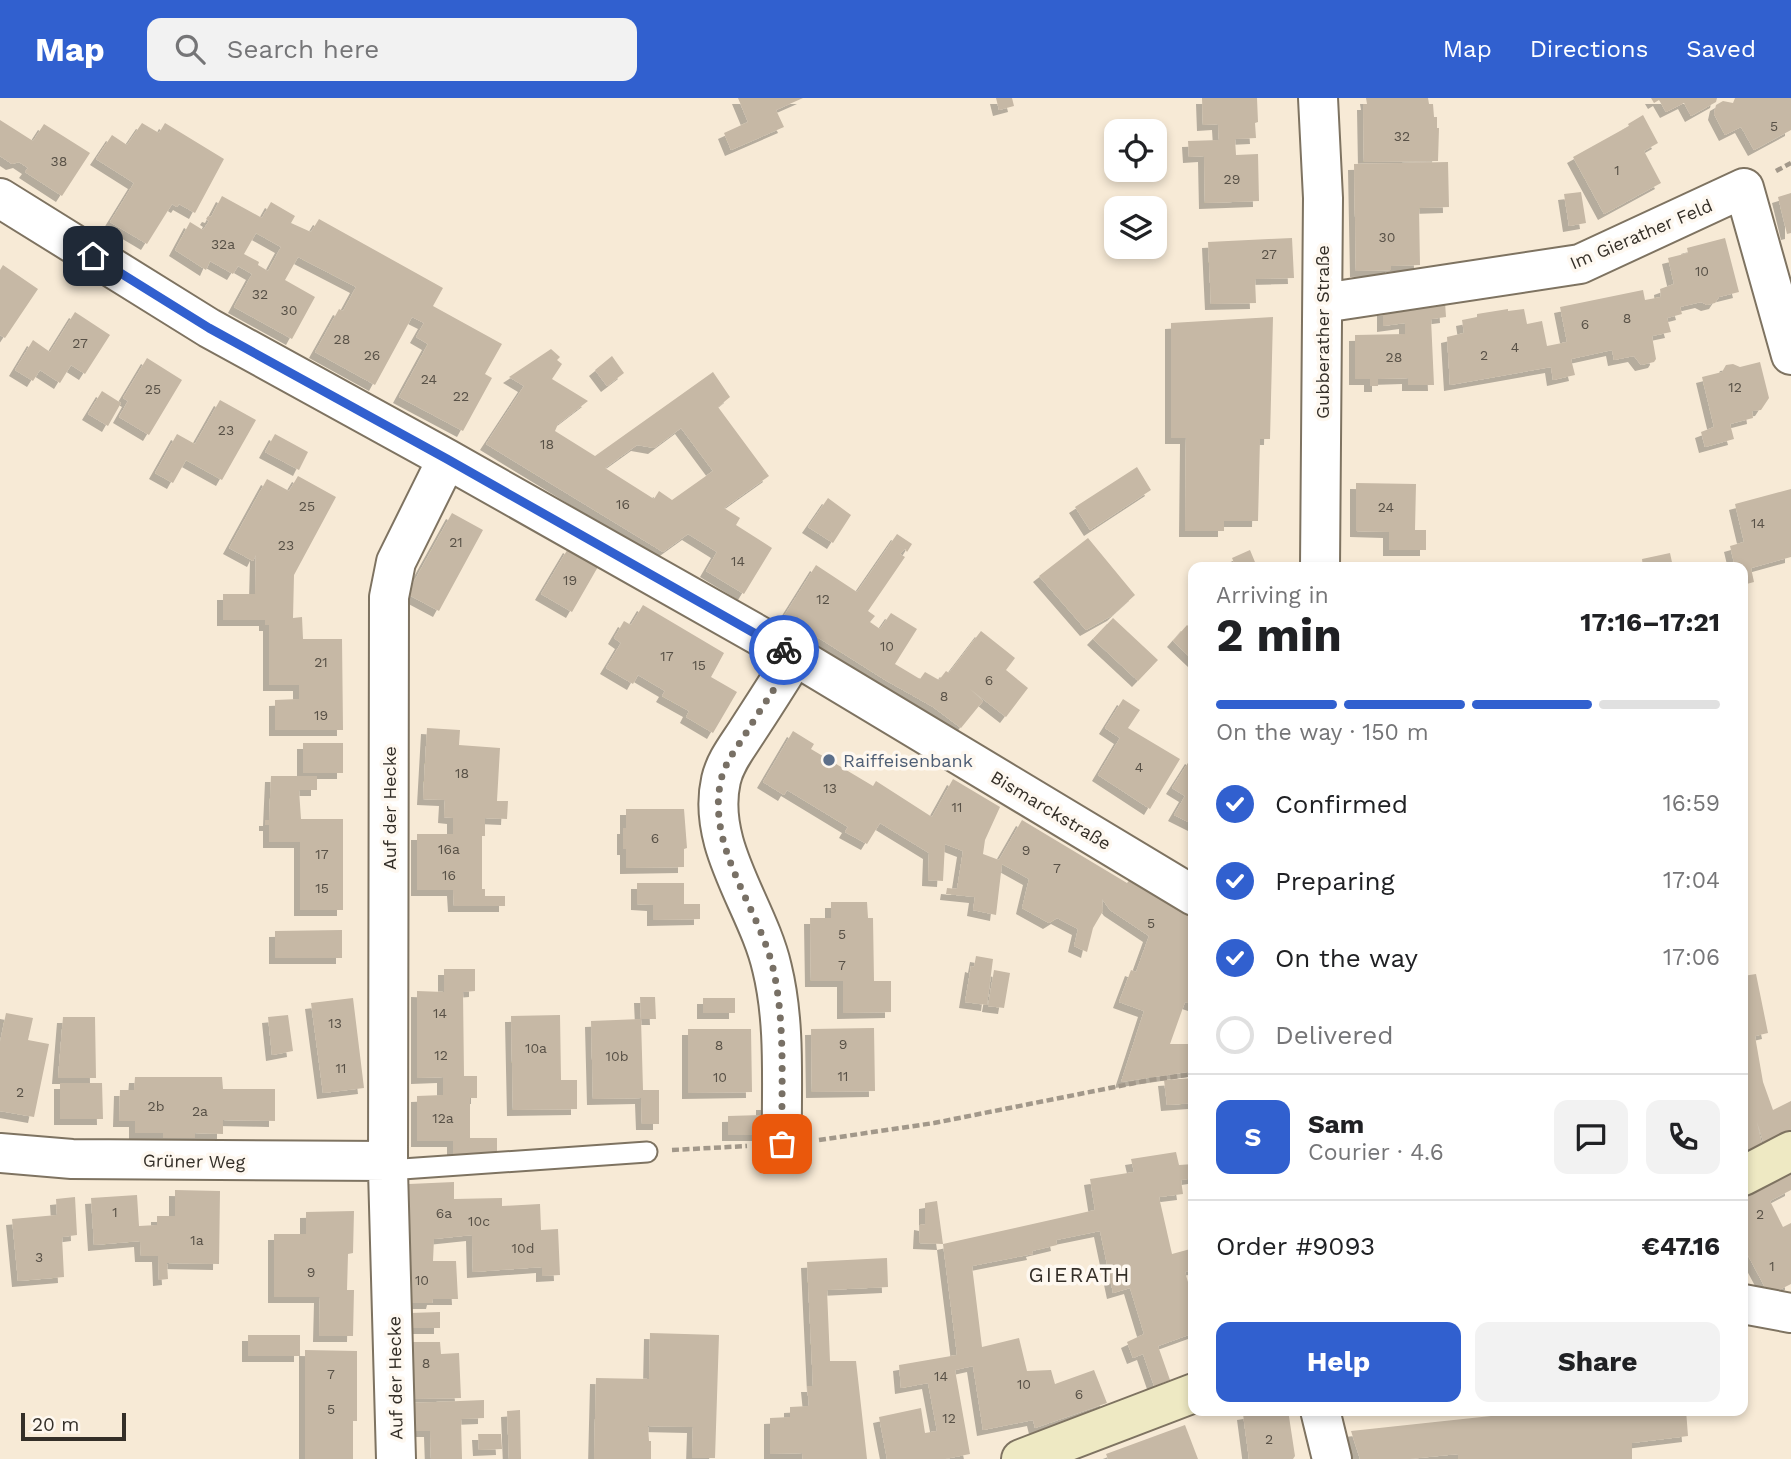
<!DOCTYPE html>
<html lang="en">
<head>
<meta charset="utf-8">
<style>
  body { margin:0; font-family:"Work Sans",sans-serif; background:#f2f2f2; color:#202124; height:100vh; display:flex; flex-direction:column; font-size:26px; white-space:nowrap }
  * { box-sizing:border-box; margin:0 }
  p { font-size:23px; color:#757577 }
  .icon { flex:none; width:38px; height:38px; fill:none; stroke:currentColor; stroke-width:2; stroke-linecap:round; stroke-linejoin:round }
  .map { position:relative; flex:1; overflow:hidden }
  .drawer { position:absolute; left:1188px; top:464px; width:560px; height:854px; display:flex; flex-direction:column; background:#fff; border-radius:14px; box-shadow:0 4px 10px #0003 }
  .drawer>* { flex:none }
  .tools { position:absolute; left:1104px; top:21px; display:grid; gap:14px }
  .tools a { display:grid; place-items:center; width:63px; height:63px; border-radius:14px; background:#fff; box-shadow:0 4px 10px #0003; font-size:35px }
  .scale { position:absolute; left:21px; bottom:18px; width:105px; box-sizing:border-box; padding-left:7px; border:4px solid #342f28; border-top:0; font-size:19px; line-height:24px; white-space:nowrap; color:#342f28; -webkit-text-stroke:5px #fef8f0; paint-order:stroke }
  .pin { position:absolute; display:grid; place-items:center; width:60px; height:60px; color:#fff; margin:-30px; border-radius:14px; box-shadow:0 4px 10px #0006 }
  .courier { position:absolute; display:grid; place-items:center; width:70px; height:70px; margin:-35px; border:5px solid #3160cf; border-radius:50%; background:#fff; color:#222; box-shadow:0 2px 9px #0007 }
  .head em { font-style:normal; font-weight:700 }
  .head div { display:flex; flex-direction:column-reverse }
  .head { display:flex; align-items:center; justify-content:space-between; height:119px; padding:0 28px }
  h1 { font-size:46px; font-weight:700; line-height:52px }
  .bar { display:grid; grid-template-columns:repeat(4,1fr); gap:10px 7px; align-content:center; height:84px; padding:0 28px }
  .bar i { height:9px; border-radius:5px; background:#e0e0e0 }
  .bar .current { background:#3160cf }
  .bar p { grid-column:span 4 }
  .line { display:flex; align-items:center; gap:18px; padding:0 28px; border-top:2px solid #e0e0e0 }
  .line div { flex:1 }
  .round { display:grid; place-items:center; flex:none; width:74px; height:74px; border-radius:14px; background:#f2f2f2 }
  ol { padding:0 28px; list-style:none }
  li { display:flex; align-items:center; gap:21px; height:77px }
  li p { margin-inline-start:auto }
  li .icon { padding:7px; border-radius:50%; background:#3160cf; color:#fff; stroke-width:4 }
  li:last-child { color:#757577 }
  li i { width:38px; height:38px; border:4px solid #e0e0e0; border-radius:50% }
  .cta { display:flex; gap:14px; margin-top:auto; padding:14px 28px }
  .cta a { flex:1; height:80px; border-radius:14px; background:#3160cf; color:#fff; font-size:28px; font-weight:700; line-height:80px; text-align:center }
  .cta a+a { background:#f2f2f2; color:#202124 }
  header { display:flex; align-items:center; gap:42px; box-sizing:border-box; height:98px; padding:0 35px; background:#3160cf; color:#fff }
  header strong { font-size:33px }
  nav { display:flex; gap:38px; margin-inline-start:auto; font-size:24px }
  .search { width:490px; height:63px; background:#f2f2f2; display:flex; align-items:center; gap:18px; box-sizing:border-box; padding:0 24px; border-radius:14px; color:#757577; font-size:26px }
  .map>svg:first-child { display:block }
  .building { fill:#c6b8a5; fill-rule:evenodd; filter:url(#shadow) }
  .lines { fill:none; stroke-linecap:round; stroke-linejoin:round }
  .lane-casing { stroke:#7e7361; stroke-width:23 }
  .street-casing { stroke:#7e7361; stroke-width:42 }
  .secondary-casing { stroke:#7e7361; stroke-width:42 }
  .path { stroke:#a2988a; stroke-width:4.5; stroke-dasharray:7 3.5; stroke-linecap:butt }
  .lane { stroke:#fff; stroke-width:19 }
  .street { stroke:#fff; stroke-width:38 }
  .secondary { stroke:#eee9c3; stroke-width:38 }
  .done { stroke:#787065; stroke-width:7; stroke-dasharray:0 12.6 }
  .route { stroke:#3160cf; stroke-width:9 }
  .service-dot { fill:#5c6f8a; stroke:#fef8f0; stroke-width:2.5 }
  .labels { text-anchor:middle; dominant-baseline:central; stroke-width:7; stroke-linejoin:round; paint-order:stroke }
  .number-label { font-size:14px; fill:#585147 }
  .street-label { font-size:18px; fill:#342f28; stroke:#fef8f0 }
  .service-label { font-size:18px; fill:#4e5e75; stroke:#fef8f0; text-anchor:start }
  .quarter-label { font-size:21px; letter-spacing:2px; fill:#342f28; stroke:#fef8f0 }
</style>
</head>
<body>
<header>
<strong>Map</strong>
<div class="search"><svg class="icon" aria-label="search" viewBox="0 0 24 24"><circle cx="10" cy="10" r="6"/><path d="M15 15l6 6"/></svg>Search here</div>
<nav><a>Map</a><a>Directions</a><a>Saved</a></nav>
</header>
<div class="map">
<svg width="1791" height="1361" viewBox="0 0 1791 1361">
  <defs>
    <filter id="shadow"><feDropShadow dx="-6" dy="6" stdDeviation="0" flood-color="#0004"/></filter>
  </defs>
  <rect width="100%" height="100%" fill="#f7ead6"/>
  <path class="building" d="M738 0H803L776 12 784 29 731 52 724 35 748 24Z
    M996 0H1012L1014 8 999 12Z
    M1202 0H1257L1258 24 1255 25 1256 40 1235 41 1236 57 1258 56 1259 103 1205 105 1204 58 1189 59 1188 43 1219 42 1218 26 1203 27Z
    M1366 0H1428L1429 6H1433L1434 19H1437V30H1439L1438 63 1364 64 1363 6H1367Z
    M1651 0H1717L1716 4 1691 18 1684 5 1666 14 1659 2 1654 5Z
    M1735 0H1791V32L1754 52 1741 29 1725 37 1714 16 1716 7 1723 3 1733 5Z
    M1643 17 1658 45 1644 53 1661 85 1604 116 1573 59 1629 28 1628 26Z
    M0 22 33 43 44 26 90 55 62 98 25 74 28 70 19 64 12 66 0 58Z
    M142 25 159 35 165 25 224 61 195 115 179 106 177 109 172 106 147 146 110 124 134 85 96 61 112 37 127 47Z
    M1448 64 1449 109 1419 110 1420 167 1391 168V172L1356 173 1354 66Z
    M1581 94 1586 125 1569 128 1564 96Z
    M1791 95V135L1787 136 1778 99Z
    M222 98 262 120 271 104 295 118 291 125 311 134 319 121 443 190 433 208 502 246 485 276 492 280 463 333 399 299 428 246 416 239 424 225 412 219 375 287 315 254 339 211 343 213 356 189 298 159 285 182 315 199 292 241 234 209 252 176 238 168 233 176 210 163 206 172 175 152 190 124 203 132 209 123 206 121 208 118 211 119ZM256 135 281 149 268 173 258 167 259 164 244 156Z
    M1292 140 1294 180 1255 181 1256 205 1211 206 1208 144Z
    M1725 140 1739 194 1719 199 1715 205 1707 207 1701 204 1680 209 1682 216 1667 220 1671 234 1652 238 1656 261 1654 264 1641 267 1634 258 1614 262 1612 252 1571 261 1575 277 1553 282 1551 269 1450 287 1447 239 1464 235 1462 222 1477 219V216L1508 211V213L1524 211 1527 226 1542 223 1547 248 1567 244 1560 209 1643 192 1645 202 1661 199 1660 191 1674 186 1668 160 1688 155 1687 150Z
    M3 167 38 191 5 240 0 237V172Z
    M1445 204 1446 219 1431 221 1434 287H1408V280L1378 281V288H1370V281H1355V237L1405 236V225L1383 228V212Z
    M75 214 110 237 85 276 71 267 60 285 40 272 33 283 15 272 33 242 50 254Z
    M1273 219 1270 341H1260L1258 423H1224V433H1185L1186 340H1171V225Z
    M551 251 560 259 557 262 562 266 552 281 588 303 558 326 555 333 595 358 713 274 730 299 718 309 769 378 724 410 740 420 736 427 772 450 744 496 706 473 717 454 688 436 663 454 486 346 524 288 509 279ZM681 330 713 373 672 402 659 393 654 401 605 370 637 347 654 350Z
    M612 258 624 275 607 288 595 272Z
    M147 260 182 282 149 337 119 319 128 303 123 300Z
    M1760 264 1769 300 1761 312 1752 313 1753 320 1730 326 1734 341 1705 349 1701 334 1714 329 1702 279 1722 274 1726 267 1733 266 1740 269Z
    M102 293 121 305 108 328 88 316Z
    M220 302 256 322 222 382 186 362 173 385 155 375 177 336 195 346Z
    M275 336 308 354 299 372 265 354Z
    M1137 369 1151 392 1090 432 1075 409Z
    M298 378 336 399 294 477 293 520 302 519 303 541H342L343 632H275V602L299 601V587H269V527H265V522H223V496H255L256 457 253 463 229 450 267 381 289 393Z
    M1356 385 1416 386 1415 432H1426V452H1389V434L1356 433Z
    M1791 391V459L1751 470 1754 484 1743 487V469H1735L1730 448 1744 444 1735 406Z
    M828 400 851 417 833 445 808 429Z
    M452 415 483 432 439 513 407 496Z
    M897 436 912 446 907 454 905 451 900 456 905 459 868 513 875 518 870 524 880 531 891 515 917 531 895 566 920 581 925 574 939 582 946 573 949 575 981 533 1015 560 1006 572 1028 590 1006 619 970 591 983 603 961 630 933 609 885 582 784 518 816 467 857 494Z
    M1088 440 1135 497 1113 517 1086 532 1039 478Z
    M569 449 599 467 572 514 541 496Z
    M1250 452 1257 469H1236L1232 460Z
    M1670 455 1673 469H1643L1642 461Z
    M643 507 724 555 711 579 737 594 713 635 686 619 689 613 662 598 665 593 638 577 633 586 606 570 621 545 614 540 624 523 631 527Z
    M1113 520 1158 562 1138 583 1093 541Z
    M1187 527 1194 533V563L1173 543Z
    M1123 601 1140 612 1128 630 1180 661 1150 711 1098 677 1120 640 1105 630Z
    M427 630 460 632 459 647 500 650 497 703H508L507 721 485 720V738H482V791H485V798H505V808H454L453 792H417V736H453V720L444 719 445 702 423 701Z
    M793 633 814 646 811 651 873 688 876 683 932 719 953 681 1000 709 985 742 983 756 999 762 1022 722 1127 785 1131 780 1194 819V907L1185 904 1170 946H1194V973L1121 984 1144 913 1119 904 1131 872 1136 874 1149 838 1110 812 1102 801 1103 813 1093 830 1087 854 1074 848 1078 831 1057 820 1049 825 1022 810 1029 781 1002 766 996 817 973 812 975 799 946 796 947 790 957 791 963 753 945 746 943 783 928 782 929 755 880 725 867 746 845 734 848 729 787 692 784 697 763 684Z
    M303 645H343V675H303Z
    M1191 660 1194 662V727L1174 717 1185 698 1172 690Z
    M271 678H317V692H299L301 721H343V812H300V744H269V727H265V722H269Z
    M626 711H684L687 750 684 751V769L626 770V751H623V730H626Z
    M637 785H684V806H700V821L653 822V807L637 806Z
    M831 804H867L868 820H873L874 883H891V914L843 915V883H811L810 820H831Z
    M342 832V860H275V833Z
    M976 858 993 861 987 907 965 904 971 868 974 869Z
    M444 871H475V893L463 894 464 978H477V1000H470V1040H497V1058L453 1061V1043H417V998L443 997V979L417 980V893L444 894Z
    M994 872 1010 875 1004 910 988 908Z
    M1756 876 1768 935 1755 938 1763 984 1773 1012 1791 1003V1032L1764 1046 1757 1024 1762 1047 1743 1057V878Z
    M640 899H655L656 921H641Z
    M353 900 364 990 323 995 311 905Z
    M703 900H735V915H703Z
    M6 915 33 920 28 942 49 946 34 1019 0 1013V944Z
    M288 917 293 953 272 957 268 919Z
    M560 917 561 982H577V1011L513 1012 511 918Z
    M63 919H95L96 980H58Z
    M641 921 643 992H659V1026H642L641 1000 593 1001 591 923Z
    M874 930 875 993 812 994 811 931Z
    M688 931H751L752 994 688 995Z
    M135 979H222L223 991H275V1023L223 1022V1036L195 1035V1040H163V1035H135V1023H119L120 992H134Z
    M1194 980V1005L1167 1007 1164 982Z
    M60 985H102L103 1021H60Z
    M762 1006H777L778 1037H728V1018L762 1017Z
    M1176 1054 1179 1067 1194 1066V1080L1181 1082 1183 1096 1159 1099 1172 1156 1194 1150V1171L1185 1174 1194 1204V1235L1158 1248 1170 1282 1154 1288 1143 1256 1133 1260 1127 1244 1144 1236 1130 1190 1113 1195 1100 1133 1056 1142 1057 1147 1032 1153 1033 1156 972 1168 982 1249 1019 1240 1027 1273 1051 1272 1055 1286 1094 1272 1107 1305 1035 1330 1033 1322 983 1332 973 1268 955 1272 970 1356 945 1361H887L879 1319 921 1310 925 1335 937 1333 928 1285 901 1290 899 1267 957 1257 943 1146 919 1145 920 1126 925 1127V1105L937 1103 943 1146 1095 1112 1090 1081 1134 1074 1131 1061Z
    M1791 1073V1092L1770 1103 1783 1129 1791 1125V1186L1769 1197 1743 1148V1098Z
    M454 1084V1101L502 1100V1108L540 1106 541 1132 558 1131 560 1177 542 1178V1169L473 1174 472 1137 434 1141 433 1163H456L458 1201H433L432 1205H411L409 1086Z
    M175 1092 220 1093 219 1166 167 1165 168 1181 159 1182 158 1158H141L140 1143 94 1147 91 1100 137 1097 139 1128 157 1127V1118H175Z
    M75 1099 77 1137 62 1139 64 1179 18 1183 12 1121 57 1117 56 1101Z
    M354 1113 353 1155 348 1156 347 1192H354L353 1238H319L320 1199H274V1136H306V1114Z
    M887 1160 888 1189 827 1192 830 1263H856L867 1361H803L802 1355 770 1356V1320L790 1319V1309L809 1308 807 1288H813L807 1164Z
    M440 1214V1230H411L410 1215Z
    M650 1235 719 1237 715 1360H692L693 1329 648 1328 649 1343H651V1361H594L596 1280 649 1281Z
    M248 1237H300V1258H248Z
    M410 1244H440L441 1256 459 1255 461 1300 412 1301Z
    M305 1252 357 1253V1323H353V1361H305Z
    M484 1302V1320L461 1321 462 1361H431L430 1333H413L412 1305Z
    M520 1312 521 1361H509L507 1313Z
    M1268 1312H1288L1295 1358 1293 1361H1249L1243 1316Z
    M1546 1312H1686L1688 1338 1632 1345V1361H1458V1356L1409 1361H1360L1351 1333Z
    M1185 1327 1198 1361H1108L1106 1356Z
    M478 1336H501L502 1351 479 1352Z"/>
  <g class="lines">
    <g class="lane-casing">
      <path id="lane" d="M388 1072 647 1054"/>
    </g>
    <g class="street-casing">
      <path id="street" d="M1318 0 1323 100 1320 469
        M0 100 209 230 447 361 795 558 1194 798
        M1323 205 1580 166 1744 90 1791 257
        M782 1046C781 988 786 927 772 870 758 808 706 748 721 682 725 664 737 649 746 635 763 609 779 584 795 558
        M0 1055 72 1061 388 1063
        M1743 1206 1791 1215
        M1320 1312 1332 1361
        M396 1361 388 1072 389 499 396 464 447 361"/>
    </g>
    <g class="secondary-casing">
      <path id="secondary" d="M1743 1078 1791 1053
        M1021 1361 1194 1295"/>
    </g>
    <path class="path" d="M1776 73 1791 65
      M819 1042 934 1025 1150 982 1194 976
      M672 1052 747 1048"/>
    <use href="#lane" class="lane"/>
    <use href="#street" class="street"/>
    <use href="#secondary" class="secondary"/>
  </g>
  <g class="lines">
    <path class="done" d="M782 1046C781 988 786 927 773 870 758 808 706 749 721 682 725 664 737 650 746 635 762 609 779 584 795 558L784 552"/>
    <path class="route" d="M93 158 209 230 447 361 784 552"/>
  </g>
  <circle class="service-dot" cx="829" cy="662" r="7"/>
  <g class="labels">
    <g class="number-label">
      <text x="1774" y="28">5</text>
      <text x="1402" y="38">32</text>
      <text x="59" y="63">38</text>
      <text x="1617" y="72">1</text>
      <text x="1232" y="81">29</text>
      <text x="1387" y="139">30</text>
      <text x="223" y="146">32a</text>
      <text x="1269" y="156">27</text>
      <text x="1702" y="173">10</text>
      <text x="260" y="196">32</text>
      <text x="289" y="212">30</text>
      <text x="1627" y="220">8</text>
      <text x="1585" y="226">6</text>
      <text x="342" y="241">28</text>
      <text x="80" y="245">27</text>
      <text x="1515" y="249">4</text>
      <text x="372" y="257">26</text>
      <text x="1484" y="257">2</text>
      <text x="1394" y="259">28</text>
      <text x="429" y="281">24</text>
      <text x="1735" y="289">12</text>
      <text x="153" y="291">25</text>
      <text x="461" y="298">22</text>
      <text x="226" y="332">23</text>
      <text x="547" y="346">18</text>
      <text x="623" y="406">16</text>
      <text x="307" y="408">25</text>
      <text x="1386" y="409">24</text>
      <text x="1758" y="425">14</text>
      <text x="456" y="444">21</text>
      <text x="286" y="447">23</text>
      <text x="738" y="463">14</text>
      <text x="570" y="482">19</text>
      <text x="823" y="501">12</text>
      <text x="887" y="548">10</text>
      <text x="667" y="558">17</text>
      <text x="321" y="564">21</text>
      <text x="699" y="567">15</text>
      <text x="989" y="582">6</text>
      <text x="944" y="598">8</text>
      <text x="321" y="617">19</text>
      <text x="1139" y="669">4</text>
      <text x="462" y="675">18</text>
      <text x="830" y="690">13</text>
      <text x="957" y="709">11</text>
      <text x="655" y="740">6</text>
      <text x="449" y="751">16a</text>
      <text x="1026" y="752">9</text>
      <text x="322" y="756">17</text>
      <text x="1057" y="770">7</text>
      <text x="449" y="777">16</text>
      <text x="322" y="790">15</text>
      <text x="1151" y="825">5</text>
      <text x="842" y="836">5</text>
      <text x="842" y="867">7</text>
      <text x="440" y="915">14</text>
      <text x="335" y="925">13</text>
      <text x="843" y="946">9</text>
      <text x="719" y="947">8</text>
      <text x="536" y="950">10a</text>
      <text x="441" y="957">12</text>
      <text x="617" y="958">10b</text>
      <text x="341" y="970">11</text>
      <text x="843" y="978">11</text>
      <text x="720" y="979">10</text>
      <text x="20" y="994">2</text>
      <text x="156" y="1008">2b</text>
      <text x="200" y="1013">2a</text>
      <text x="443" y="1020">12a</text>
      <text x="115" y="1114">1</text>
      <text x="444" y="1115">6a</text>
      <text x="1760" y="1116">2</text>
      <text x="479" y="1123">10c</text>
      <text x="197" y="1142">1a</text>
      <text x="523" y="1150">10d</text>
      <text x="39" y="1159">3</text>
      <text x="1772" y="1168">1</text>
      <text x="311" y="1174">9</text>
      <text x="422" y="1182">10</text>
      <text x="426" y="1265">8</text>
      <text x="331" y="1276">7</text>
      <text x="941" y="1278">14</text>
      <text x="1024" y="1286">10</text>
      <text x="1079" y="1296">6</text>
      <text x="331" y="1311">5</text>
      <text x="949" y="1320">12</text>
      <text x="1269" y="1341">2</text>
    </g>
    <g class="street-label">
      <text transform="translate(1641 136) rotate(-23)">Im Gierather Feld</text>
      <text transform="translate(1322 234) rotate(-90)">Gubberather Straße</text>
      <text transform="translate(389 710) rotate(-90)">Auf der Hecke</text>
      <text transform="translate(1051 712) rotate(31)">Bismarckstraße</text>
      <text transform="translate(194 1063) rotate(1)">Grüner Weg</text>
      <text transform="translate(395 1280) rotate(-91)">Auf der Hecke</text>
    </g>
    <g class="service-label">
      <text x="843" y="662">Raiffeisenbank</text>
    </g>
    <g class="quarter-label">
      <text x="1080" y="1176">GIERATH</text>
    </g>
  </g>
</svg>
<div class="tools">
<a><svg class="icon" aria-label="locate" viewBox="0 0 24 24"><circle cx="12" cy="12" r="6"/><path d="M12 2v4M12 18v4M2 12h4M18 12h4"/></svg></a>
<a><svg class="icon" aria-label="layers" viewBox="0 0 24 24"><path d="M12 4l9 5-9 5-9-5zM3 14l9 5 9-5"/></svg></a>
</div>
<div class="scale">20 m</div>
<div class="pin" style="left:782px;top:1046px;background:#ea580c"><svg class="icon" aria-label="bag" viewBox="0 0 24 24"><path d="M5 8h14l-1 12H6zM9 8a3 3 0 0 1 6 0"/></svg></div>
<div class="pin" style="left:93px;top:158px;background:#1f2937"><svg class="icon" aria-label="home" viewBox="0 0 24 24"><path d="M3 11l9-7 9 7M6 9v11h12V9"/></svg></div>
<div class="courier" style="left:784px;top:552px"><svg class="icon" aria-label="bike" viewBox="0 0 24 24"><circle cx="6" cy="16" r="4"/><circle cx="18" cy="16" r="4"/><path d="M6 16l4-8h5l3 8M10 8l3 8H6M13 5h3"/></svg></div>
<section class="drawer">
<div class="head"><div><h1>2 min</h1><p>Arriving in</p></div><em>17:16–17:21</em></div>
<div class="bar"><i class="current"></i><i class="current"></i><i class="current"></i><i></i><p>On the way · 150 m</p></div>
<ol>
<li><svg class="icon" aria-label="check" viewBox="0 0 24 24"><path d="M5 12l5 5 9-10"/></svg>Confirmed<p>16:59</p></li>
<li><svg class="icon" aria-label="check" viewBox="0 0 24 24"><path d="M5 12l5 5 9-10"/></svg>Preparing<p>17:04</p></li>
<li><svg class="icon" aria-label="check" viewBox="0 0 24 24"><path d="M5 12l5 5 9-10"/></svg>On the way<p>17:06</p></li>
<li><i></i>Delivered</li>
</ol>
<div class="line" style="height:126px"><b class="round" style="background:#3160cf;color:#fff">S</b><div><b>Sam</b><p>Courier · 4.6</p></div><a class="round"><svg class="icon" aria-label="chat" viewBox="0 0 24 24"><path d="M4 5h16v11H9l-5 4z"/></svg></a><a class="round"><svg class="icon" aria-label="phone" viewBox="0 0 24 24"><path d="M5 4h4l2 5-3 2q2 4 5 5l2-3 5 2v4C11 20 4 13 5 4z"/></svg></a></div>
<div class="line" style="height:91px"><div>Order #9093</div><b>€47.16</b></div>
<div class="cta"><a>Help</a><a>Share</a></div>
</section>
</div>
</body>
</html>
